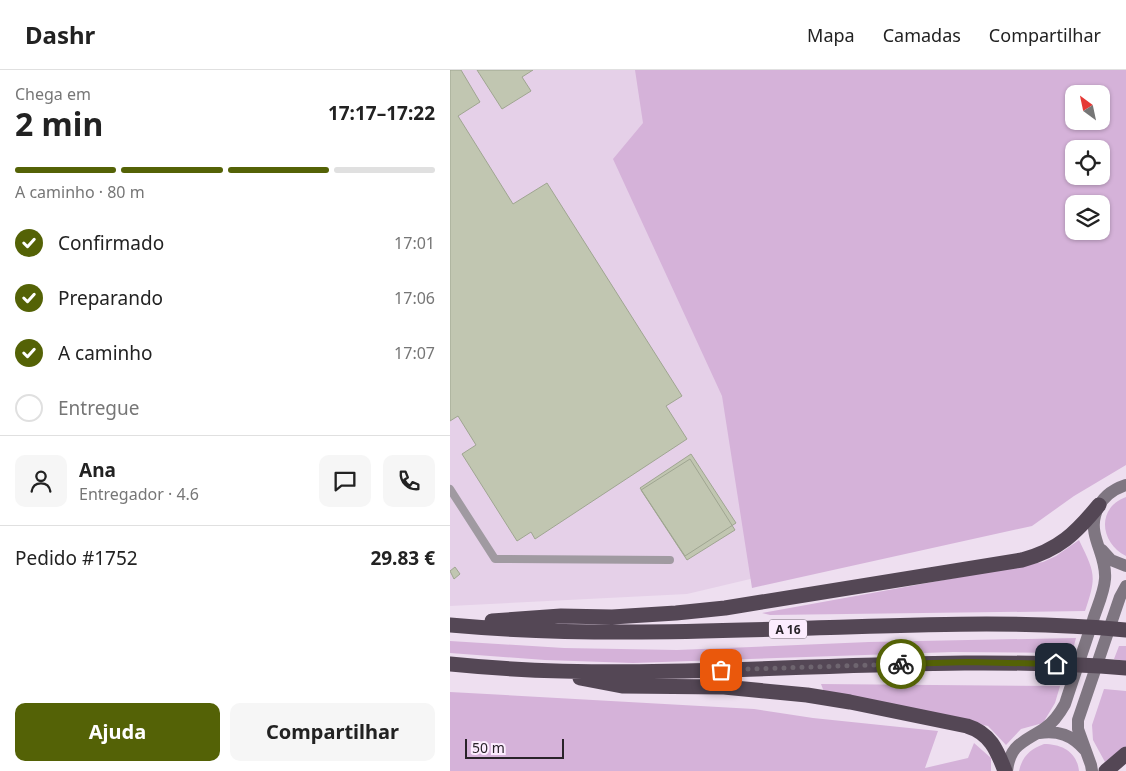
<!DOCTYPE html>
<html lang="pt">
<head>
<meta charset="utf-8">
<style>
  body { margin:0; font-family:"Noto Sans",sans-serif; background:#f6f6f6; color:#222; height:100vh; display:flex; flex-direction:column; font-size:19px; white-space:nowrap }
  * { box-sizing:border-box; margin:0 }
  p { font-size:16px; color:#767676 }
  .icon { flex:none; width:28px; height:28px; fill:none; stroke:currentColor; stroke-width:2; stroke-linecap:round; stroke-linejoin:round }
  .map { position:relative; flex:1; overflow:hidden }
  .details { display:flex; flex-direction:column; background:#fff; width:450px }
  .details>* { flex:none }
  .needle { width:32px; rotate:327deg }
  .fabs { position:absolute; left:615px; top:15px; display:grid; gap:10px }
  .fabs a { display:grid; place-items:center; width:45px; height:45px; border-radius:10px; background:#fff; box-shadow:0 1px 4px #0004; font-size:25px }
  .scale { position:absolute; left:15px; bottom:12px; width:99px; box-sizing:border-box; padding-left:5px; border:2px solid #292329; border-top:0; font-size:14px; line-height:18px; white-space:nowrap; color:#292329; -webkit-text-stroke:4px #fcecfe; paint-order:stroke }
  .pin { position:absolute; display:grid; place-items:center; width:42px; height:42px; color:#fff; margin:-21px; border-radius:10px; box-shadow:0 2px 8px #0006 }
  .courier { position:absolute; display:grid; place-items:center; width:50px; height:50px; margin:-25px; border:4px solid #546206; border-radius:50%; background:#fff; color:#222; box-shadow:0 1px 6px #0007 }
  .headline em { font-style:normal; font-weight:700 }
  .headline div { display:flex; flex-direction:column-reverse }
  .headline { display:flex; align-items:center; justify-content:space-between; height:85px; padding:0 15px }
  h1 { font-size:32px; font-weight:700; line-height:38px }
  .bar { display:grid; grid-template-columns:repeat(4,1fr); gap:8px 5px; align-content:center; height:60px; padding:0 15px }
  .bar i { height:6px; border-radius:4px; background:#e0e0e0 }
  .bar .on { background:#546206 }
  .bar p { grid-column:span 4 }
  .line { display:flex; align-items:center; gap:12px; padding:0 15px; border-top:1px solid #e0e0e0 }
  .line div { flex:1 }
  .round { display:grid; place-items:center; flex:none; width:52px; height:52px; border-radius:10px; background:#f6f6f6 }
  ol { padding:0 15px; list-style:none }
  li { display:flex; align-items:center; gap:15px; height:55px }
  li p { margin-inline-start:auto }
  li .icon { padding:5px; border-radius:50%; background:#546206; color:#fff; stroke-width:4 }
  li:last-child { color:#767676 }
  li i { width:28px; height:28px; border:2px solid #e0e0e0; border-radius:50% }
  .cta { display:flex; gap:10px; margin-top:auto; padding:10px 15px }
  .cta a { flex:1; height:58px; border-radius:10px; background:#546206; color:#fff; font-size:20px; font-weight:700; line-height:58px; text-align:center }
  .cta a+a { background:#f6f6f6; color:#222 }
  header { display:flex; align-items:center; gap:30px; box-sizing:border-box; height:70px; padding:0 25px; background:#fff; border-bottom:1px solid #e0e0e0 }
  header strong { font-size:24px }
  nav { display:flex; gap:28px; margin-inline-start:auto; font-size:18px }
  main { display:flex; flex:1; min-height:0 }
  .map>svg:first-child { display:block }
  .built { fill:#e5d0e8 }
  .green { fill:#d5b2d9; fill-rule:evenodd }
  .building { fill:#c1c6b1; stroke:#9fa591 }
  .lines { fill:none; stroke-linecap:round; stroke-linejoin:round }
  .service { stroke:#a09aa1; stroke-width:8 }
  .secondary { stroke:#7f7681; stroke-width:12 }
  .motorway { stroke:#544755; stroke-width:15 }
  .done { stroke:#6e656f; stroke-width:5; stroke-dasharray:0 9 }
  .route { stroke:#546206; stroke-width:6 }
  .labels { text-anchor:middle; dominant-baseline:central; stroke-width:4.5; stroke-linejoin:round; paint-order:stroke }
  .shield { fill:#fcecfe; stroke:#685f69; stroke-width:1 }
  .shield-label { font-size:12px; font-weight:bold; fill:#292329 }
</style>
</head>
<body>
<header>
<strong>Dashr</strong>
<nav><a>Mapa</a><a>Camadas</a><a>Compartilhar</a></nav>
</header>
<main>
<section class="details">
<div class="headline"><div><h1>2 min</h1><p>Chega em</p></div><em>17:17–17:22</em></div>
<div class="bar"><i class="on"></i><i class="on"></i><i class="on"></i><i></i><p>A caminho · 80 m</p></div>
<ol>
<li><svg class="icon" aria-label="check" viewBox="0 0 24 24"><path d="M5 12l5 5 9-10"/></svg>Confirmado<p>17:01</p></li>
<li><svg class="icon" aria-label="check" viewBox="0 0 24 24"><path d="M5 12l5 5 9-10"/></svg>Preparando<p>17:06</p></li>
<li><svg class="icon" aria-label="check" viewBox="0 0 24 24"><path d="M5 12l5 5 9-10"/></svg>A caminho<p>17:07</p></li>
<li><i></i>Entregue</li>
</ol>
<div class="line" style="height:90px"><a class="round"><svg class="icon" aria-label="person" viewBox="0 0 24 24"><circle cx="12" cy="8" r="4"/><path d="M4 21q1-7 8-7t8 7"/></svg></a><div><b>Ana</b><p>Entregador · 4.6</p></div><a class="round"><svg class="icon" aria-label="chat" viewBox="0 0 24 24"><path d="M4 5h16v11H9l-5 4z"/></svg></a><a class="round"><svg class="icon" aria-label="phone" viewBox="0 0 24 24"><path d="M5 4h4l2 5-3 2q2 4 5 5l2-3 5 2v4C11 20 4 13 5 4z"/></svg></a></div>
<div class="line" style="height:65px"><div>Pedido #1752</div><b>29.83 €</b></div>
<div class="cta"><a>Ajuda</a><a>Compartilhar</a></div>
</section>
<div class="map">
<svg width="676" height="701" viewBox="0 0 676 701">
  <rect width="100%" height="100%" fill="#eedff0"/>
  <path class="built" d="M0 0H229L338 500 237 524 0 536Z"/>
  <path class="green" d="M185 0H676V395L624 426 582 456 302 518 272 326 163 89 193 53ZM624 24H651V51H624ZM624 79H651V106H624ZM624 134H651V161H624Z
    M676 427V486C650 473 646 438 676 427Z
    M629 470C645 503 647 506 635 541L320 545 312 543 593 492 606 486Z
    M626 568 622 583 503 582 183 593 95 590 0 583V571L114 578 227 580 419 572Z
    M669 576H676V591L664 589Z
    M371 614 610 616 605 633 593 653 571 659 556 675 538 656 374 622Z
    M654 619 676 621V676L655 692 643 670 642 655Z
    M0 622 304 639 363 648 488 661 475 698 518 688 524 673 541 688V701H0Z
    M594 674C612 674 627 682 629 701H569C572 687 580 679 594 674Z"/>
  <path class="building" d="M0 0H11L30 32 8 46 63 134 97 113 232 326 216 336 237 369 85 469 81 462 67 471 12 384 26 375 8 346 0 351Z
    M27 0H83L72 7 81 21 52 39Z
    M241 384 286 453 235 486 190 418Z
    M240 389 285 460 237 490 191 420Z
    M5 497 10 504 4 509 0 501Z"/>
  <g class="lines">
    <path class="service" d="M0 419 45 489 220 490"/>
    <path class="secondary" d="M652 480 661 490 676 496
      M589 663C608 660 622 665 635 680
      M557 701C560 673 575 672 595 658 604 652 610 643 615 634 624 606 634 578 643 550 647 537 654 523 655 509 657 486 639 467 645 446 649 430 661 420 676 415
      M642 701 641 695 628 659V650L670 527 676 516"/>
    <path class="motorway" d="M42 551 111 546 162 547 226 543 275 538 572 490C609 480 626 463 649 435
      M0 555C132 567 264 561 397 557 490 554 583 551 676 560
      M0 594C225 617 451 580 676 598
      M130 608 172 616 274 617 357 625 400 632 517 656C540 663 547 680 555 701
      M656 701 676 684"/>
  </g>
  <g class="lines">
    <path class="done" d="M271 600 451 594"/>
    <path class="route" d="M451 594 518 592 606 594"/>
  </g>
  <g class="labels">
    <rect class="shield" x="319" y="549.5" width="38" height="19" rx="4"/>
    <g class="shield-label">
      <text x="338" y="559">A 16</text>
    </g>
  </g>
</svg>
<div class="fabs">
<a><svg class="needle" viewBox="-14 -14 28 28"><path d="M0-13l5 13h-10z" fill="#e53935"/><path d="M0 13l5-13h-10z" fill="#767676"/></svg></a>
<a><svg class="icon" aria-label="locate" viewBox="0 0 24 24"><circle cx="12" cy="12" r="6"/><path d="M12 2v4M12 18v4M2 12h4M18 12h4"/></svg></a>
<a><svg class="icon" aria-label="layers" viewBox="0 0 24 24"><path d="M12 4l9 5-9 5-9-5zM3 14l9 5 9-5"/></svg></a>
</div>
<div class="scale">50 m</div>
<div class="pin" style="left:271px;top:600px;background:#ea580c"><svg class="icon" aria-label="bag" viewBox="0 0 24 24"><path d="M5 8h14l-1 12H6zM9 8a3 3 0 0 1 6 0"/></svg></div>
<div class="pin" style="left:606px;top:594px;background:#1f2937"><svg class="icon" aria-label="home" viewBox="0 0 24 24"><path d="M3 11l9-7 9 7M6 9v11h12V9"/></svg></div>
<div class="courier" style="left:451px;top:594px"><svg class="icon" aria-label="bike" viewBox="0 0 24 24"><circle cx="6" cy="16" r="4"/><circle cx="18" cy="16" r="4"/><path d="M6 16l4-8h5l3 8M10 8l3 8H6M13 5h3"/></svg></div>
</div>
</main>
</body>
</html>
